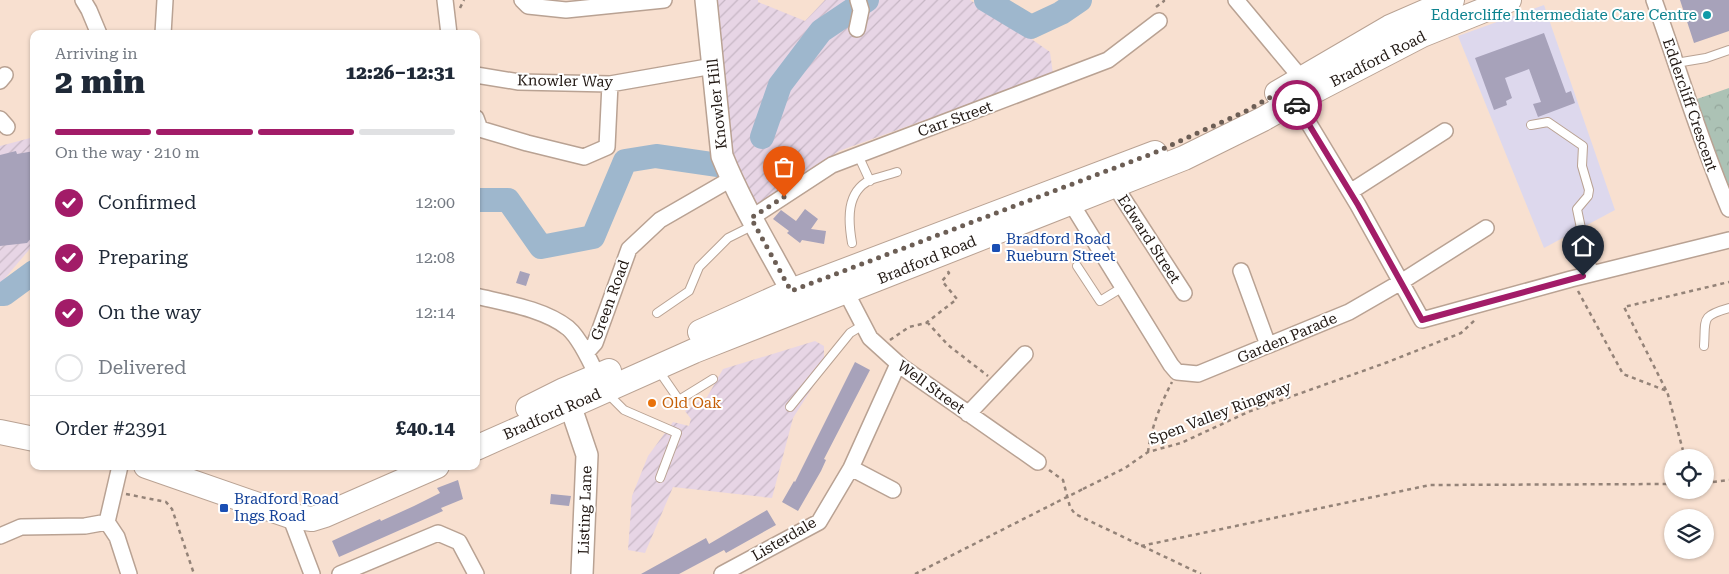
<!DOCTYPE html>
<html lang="en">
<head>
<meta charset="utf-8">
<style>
  body { margin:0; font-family:"Roboto Serif",serif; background:#f2f2f3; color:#1f2937; height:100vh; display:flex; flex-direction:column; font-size:19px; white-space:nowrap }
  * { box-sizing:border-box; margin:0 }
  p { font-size:16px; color:#747a83 }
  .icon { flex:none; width:28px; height:28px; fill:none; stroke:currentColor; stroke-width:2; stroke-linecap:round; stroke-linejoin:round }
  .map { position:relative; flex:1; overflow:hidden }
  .panel { position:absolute; left:30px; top:30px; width:450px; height:440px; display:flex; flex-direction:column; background:#fff; border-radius:10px; box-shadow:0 1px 4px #0004 }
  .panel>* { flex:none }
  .fabs { position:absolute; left:1664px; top:449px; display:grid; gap:10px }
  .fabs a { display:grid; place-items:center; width:50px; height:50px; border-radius:50%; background:#fff; box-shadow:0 1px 4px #0004; font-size:25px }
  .pin { position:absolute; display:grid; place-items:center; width:42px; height:42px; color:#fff; margin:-51px -21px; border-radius:50% 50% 50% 0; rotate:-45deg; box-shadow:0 0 5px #0007 }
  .pin .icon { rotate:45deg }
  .courier { position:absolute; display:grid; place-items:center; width:50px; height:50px; margin:-25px; border:4px solid #a21c68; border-radius:50%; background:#fff; color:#222; box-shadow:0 1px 6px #0007 }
  .overview em { font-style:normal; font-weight:800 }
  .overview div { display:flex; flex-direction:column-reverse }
  .overview { display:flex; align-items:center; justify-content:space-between; height:85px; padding:0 25px }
  h1 { font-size:32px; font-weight:800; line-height:38px }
  .bar { display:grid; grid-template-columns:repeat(4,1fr); gap:8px 5px; align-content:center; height:60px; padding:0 25px }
  .bar i { height:6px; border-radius:4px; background:#e0e1e3 }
  .bar .active { background:#a21c68 }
  .bar p { grid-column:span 4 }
  .line { display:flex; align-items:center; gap:12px; padding:0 25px; border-top:1px solid #e0e1e3 }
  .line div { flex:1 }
  ol { padding:0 25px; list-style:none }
  li { display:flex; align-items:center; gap:15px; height:55px }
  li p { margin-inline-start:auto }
  li .icon { padding:5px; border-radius:50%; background:#a21c68; color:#fff; stroke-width:4 }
  li:last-child { color:#747a83 }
  li i { width:28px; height:28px; border:2px solid #e0e1e3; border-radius:50% }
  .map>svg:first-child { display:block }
  .industrial { fill:url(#industrial-furrows) }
  .education { fill:#ddd8ed }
  .park { fill:url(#park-crowns) }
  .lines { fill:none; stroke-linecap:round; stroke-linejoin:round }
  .river { stroke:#9eb7cd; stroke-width:24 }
  .building { fill:#a7a2ba }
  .lane-casing { stroke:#b9a293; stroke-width:10 }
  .street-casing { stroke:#b9a293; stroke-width:18 }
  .secondary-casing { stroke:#b9a293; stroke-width:24 }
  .primary-casing { stroke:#b9a293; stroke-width:26 }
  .path { stroke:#948378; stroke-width:2.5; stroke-dasharray:4 4; stroke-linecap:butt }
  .lane { stroke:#fff; stroke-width:8 }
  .street { stroke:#fff; stroke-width:15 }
  .secondary { stroke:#fff; stroke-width:21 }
  .primary { stroke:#fff; stroke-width:24 }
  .path-bridge { stroke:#948378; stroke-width:2.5; stroke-dasharray:4 4; stroke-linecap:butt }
  .done { stroke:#6c5e55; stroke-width:5; stroke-dasharray:0 9 }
  .route { stroke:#a21c68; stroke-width:6 }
  .culture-dot { fill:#0f9aa8; stroke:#fff; stroke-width:2 }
  .transit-dot { fill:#1a4fb4; stroke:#fff; stroke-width:2 }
  .food-dot { fill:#e8710a; stroke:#fff; stroke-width:2 }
  .labels { text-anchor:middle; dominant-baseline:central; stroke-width:4; stroke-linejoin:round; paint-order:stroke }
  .culture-label { font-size:15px; fill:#0d838f; stroke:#fff; text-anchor:end }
  .street-label { font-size:15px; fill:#211813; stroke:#fff }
  .transit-label { font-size:15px; fill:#164399; stroke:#fff; text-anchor:start }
  .food-label { font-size:15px; fill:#c56008; stroke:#fff; text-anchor:start }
</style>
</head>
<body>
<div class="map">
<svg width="1729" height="574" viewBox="0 0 1729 574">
  <defs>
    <pattern id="industrial-furrows" width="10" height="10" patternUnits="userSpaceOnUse" patternTransform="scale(1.25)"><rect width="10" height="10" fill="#e7d5e5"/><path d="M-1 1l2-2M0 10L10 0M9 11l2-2" fill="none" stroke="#c6b6c4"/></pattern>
    <pattern id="park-crowns" width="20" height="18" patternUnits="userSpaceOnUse" patternTransform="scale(1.25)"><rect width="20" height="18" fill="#acc2b5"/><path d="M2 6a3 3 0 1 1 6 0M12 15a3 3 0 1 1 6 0" fill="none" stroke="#94a69b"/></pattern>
  </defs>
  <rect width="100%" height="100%" fill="#f8e0d0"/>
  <path class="industrial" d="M715 0H758V2L805 21 825 0H970L1020 31 1050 52 1053 74 839 151 754 209 727 147Z
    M34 137V244L0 284V146Z
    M815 341 824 346V369L793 418 772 498 673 487 645 553 628 550 632 496 648 456 673 422 689 426 691 419 685 411 707 397 723 369Z"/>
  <path class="education" d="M1544 5 1615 210 1544 248 1458 36Z"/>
  <path class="park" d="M1729 88V192L1694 100Z"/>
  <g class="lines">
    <path class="river" d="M986 0 1031 27 1061 13 1080 0
      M762 137 780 85 821 31 867 0
      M476 200H508L541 247 593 237 625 161 656 156 718 165
      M0 294H4L34 272"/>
  </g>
  <path class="building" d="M1680 0H1729V31L1694 43Z
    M1544 33 1566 93 1571 91 1575 103 1538 117 1533 104 1541 102 1529 69 1505 78 1512 98 1506 101 1507 105 1494 110 1475 58Z
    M16 151 17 154 34 151V235L27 243 0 246V155Z
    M805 209 818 219 811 229 826 231 824 244 802 240 800 243 787 233 789 231 773 219 781 210 796 221Z
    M520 271 530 274 526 286 516 283Z
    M855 362 870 370 824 459 826 460 821 471 798 511 782 502 794 481 795 482Z
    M458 480 463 499 441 508 443 511 339 557 332 541 380 519 381 521 414 506 440 493 437 488Z
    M551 494 571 496 569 506 550 504Z
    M767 510 776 525 726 553 724 550 679 574H641L706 538 709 544Z"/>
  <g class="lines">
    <g class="lane-casing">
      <path id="lane" d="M1676 63 1706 58 1729 50
        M1531 125 1548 122 1583 146 1582 166 1589 190 1588 196 1577 209 1582 233 1594 273
        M858 155 870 181
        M852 243C848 220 846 192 870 180 879 177 888 175 897 172
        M1077 266 1100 301 1123 287
        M657 313 689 291 699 267 728 238 754 225
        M1704 346C1706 319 1700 316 1729 308
        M659 371 679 400 713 379
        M607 393 624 410 677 433 660 478
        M790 407 850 333 863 325"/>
    </g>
    <g class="street-casing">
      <path id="street" d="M83 0 89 10 99 34
        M445 0 449 34
        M522 0 528 6 566 10 664 0
        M1236 0 1307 85
        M1654 0C1679 70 1700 141 1729 209
        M857 29 861 10 858 0
        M163 34 165 0
        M476 75 519 82 610 84 713 66
        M0 81 5 75
        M1291 94 1358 205 1422 320 1571 279 1729 240
        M476 118 480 129 527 143 584 157 607 147 610 84
        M0 119 7 127
        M1115 186 1184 293
        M1350 192 1445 131
        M1071 203 1171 365 1177 372 1198 374 1349 312 1401 282 1486 228
        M751 218 832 165 1108 60 1159 21
        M1241 271 1268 345
        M846 292 870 338 902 367 1038 462
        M476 296C505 303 544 309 568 328 581 339 593 367 600 382
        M586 353 595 343 629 249 660 220 731 179
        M968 414 1025 354
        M120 466 107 522 117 537 129 574
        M851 468 893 490
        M290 516 312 574
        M0 536 21 527 85 526 107 522
        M340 574 438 533 459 542 476 574
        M722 574 819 522 851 468 898 364"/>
    </g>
    <g class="secondary-casing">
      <path id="secondary" d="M706 0 722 156C743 208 773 255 799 305
        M565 390 587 455 582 574"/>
    </g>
    <g class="primary-casing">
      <path id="primary" d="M1277 93 1390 27 1452 0
        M700 332 791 291 1155 153
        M528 408 564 390 609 371
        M0 432 34 439
        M476 448 694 351 1184 158 1263 119 1295 101 1422 35 1509 0
        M146 466 290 516 312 519 325 515 437 466"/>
    </g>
    <path class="path" d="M1156 7 1164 1 1163 0
      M460 8 464 0
      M1578 291 1623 374 1667 391 1685 458
      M927 322 948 345 988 376
      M890 340 909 327 926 323 957 299 942 281 949 273 947 270
      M1666 390 1624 307 1729 282
      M1148 452C1151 428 1161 403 1172 382
      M1049 470 1063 480 1070 507 1075 514 1201 574
      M1705 483 1729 480
      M1083 489 1125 468 1148 452 1181 443 1248 412 1388 362 1461 333 1476 319
      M126 494 166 502 172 509 194 574
      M1141 546 1430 485 1672 484
      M915 574 1057 502"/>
    <use href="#lane" class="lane"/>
    <use href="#street" class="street"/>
    <use href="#secondary" class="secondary"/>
    <use href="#primary" class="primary"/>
    <path class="path-bridge" d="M1057 502 1083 489"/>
  </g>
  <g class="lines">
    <path class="done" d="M784 197 751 218 791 291 1154 153 1246 111 1287 88 1297 105"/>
    <path class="route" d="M1297 105 1358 205 1422 320 1583 276"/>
  </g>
  <circle class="culture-dot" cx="1707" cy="15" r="5"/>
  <g class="transit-dot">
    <rect x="991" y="243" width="10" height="10" rx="2.5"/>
    <rect x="219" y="503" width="10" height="10" rx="2.5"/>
  </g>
  <circle class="food-dot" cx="652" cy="403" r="5"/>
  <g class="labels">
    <g class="culture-label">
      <text x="1697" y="15">Eddercliffe Intermediate Care Centre</text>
    </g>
    <g class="street-label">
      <text transform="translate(1378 59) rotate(-27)">Bradford Road</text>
      <text transform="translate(565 81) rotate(1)">Knowler Way</text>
      <text transform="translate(717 104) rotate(-96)">Knowler Hill</text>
      <text transform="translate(1690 105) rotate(71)">Eddercliff Crescent</text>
      <text transform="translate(955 119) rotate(-20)">Carr Street</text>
      <text transform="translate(1149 239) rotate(57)">Edward Street</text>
      <text transform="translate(927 260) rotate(-22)">Bradford Road</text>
      <text transform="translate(610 300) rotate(-70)">Green Road</text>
      <text transform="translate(1287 338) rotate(-23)">Garden Parade</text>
      <text transform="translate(931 387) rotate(36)">Well Street</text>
      <text transform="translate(1220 413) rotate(-21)">Spen Valley Ringway</text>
      <text transform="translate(552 414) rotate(-24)">Bradford Road</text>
      <text transform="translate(585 510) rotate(-88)">Listing Lane</text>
      <text transform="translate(784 539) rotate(-30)">Listerdale</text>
    </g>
    <g class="transit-label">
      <text x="1006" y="239">Bradford Road<tspan x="1006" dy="17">Rueburn Street</tspan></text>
      <text x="234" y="499">Bradford Road<tspan x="234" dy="17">Ings Road</tspan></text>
    </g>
    <g class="food-label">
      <text x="662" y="403">Old Oak</text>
    </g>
  </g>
</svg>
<div class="fabs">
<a><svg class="icon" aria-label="locate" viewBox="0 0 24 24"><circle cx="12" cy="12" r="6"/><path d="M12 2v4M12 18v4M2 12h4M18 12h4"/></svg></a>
<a><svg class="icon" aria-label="layers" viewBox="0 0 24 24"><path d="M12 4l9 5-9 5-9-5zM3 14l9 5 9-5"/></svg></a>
</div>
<div class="pin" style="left:784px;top:197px;background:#ea580c"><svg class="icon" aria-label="bag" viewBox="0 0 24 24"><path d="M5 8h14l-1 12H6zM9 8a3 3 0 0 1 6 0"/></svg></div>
<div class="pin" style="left:1583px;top:276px;background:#1f2937"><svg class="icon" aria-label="home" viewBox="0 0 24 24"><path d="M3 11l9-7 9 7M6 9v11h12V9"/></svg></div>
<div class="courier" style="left:1297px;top:105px"><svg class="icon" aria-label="car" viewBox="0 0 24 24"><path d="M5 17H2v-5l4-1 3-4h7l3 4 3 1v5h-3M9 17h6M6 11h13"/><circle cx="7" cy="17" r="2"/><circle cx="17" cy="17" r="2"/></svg></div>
<section class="panel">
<div class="overview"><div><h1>2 min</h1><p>Arriving in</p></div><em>12:26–12:31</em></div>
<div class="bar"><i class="active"></i><i class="active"></i><i class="active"></i><i></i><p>On the way · 210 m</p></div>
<ol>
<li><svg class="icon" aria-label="check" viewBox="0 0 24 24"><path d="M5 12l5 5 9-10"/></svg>Confirmed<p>12:00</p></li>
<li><svg class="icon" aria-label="check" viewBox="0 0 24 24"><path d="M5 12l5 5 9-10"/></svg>Preparing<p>12:08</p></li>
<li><svg class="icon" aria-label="check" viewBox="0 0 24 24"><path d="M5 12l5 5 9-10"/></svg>On the way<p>12:14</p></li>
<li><i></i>Delivered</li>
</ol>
<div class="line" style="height:65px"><div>Order #2391</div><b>£40.14</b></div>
</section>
</div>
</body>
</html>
